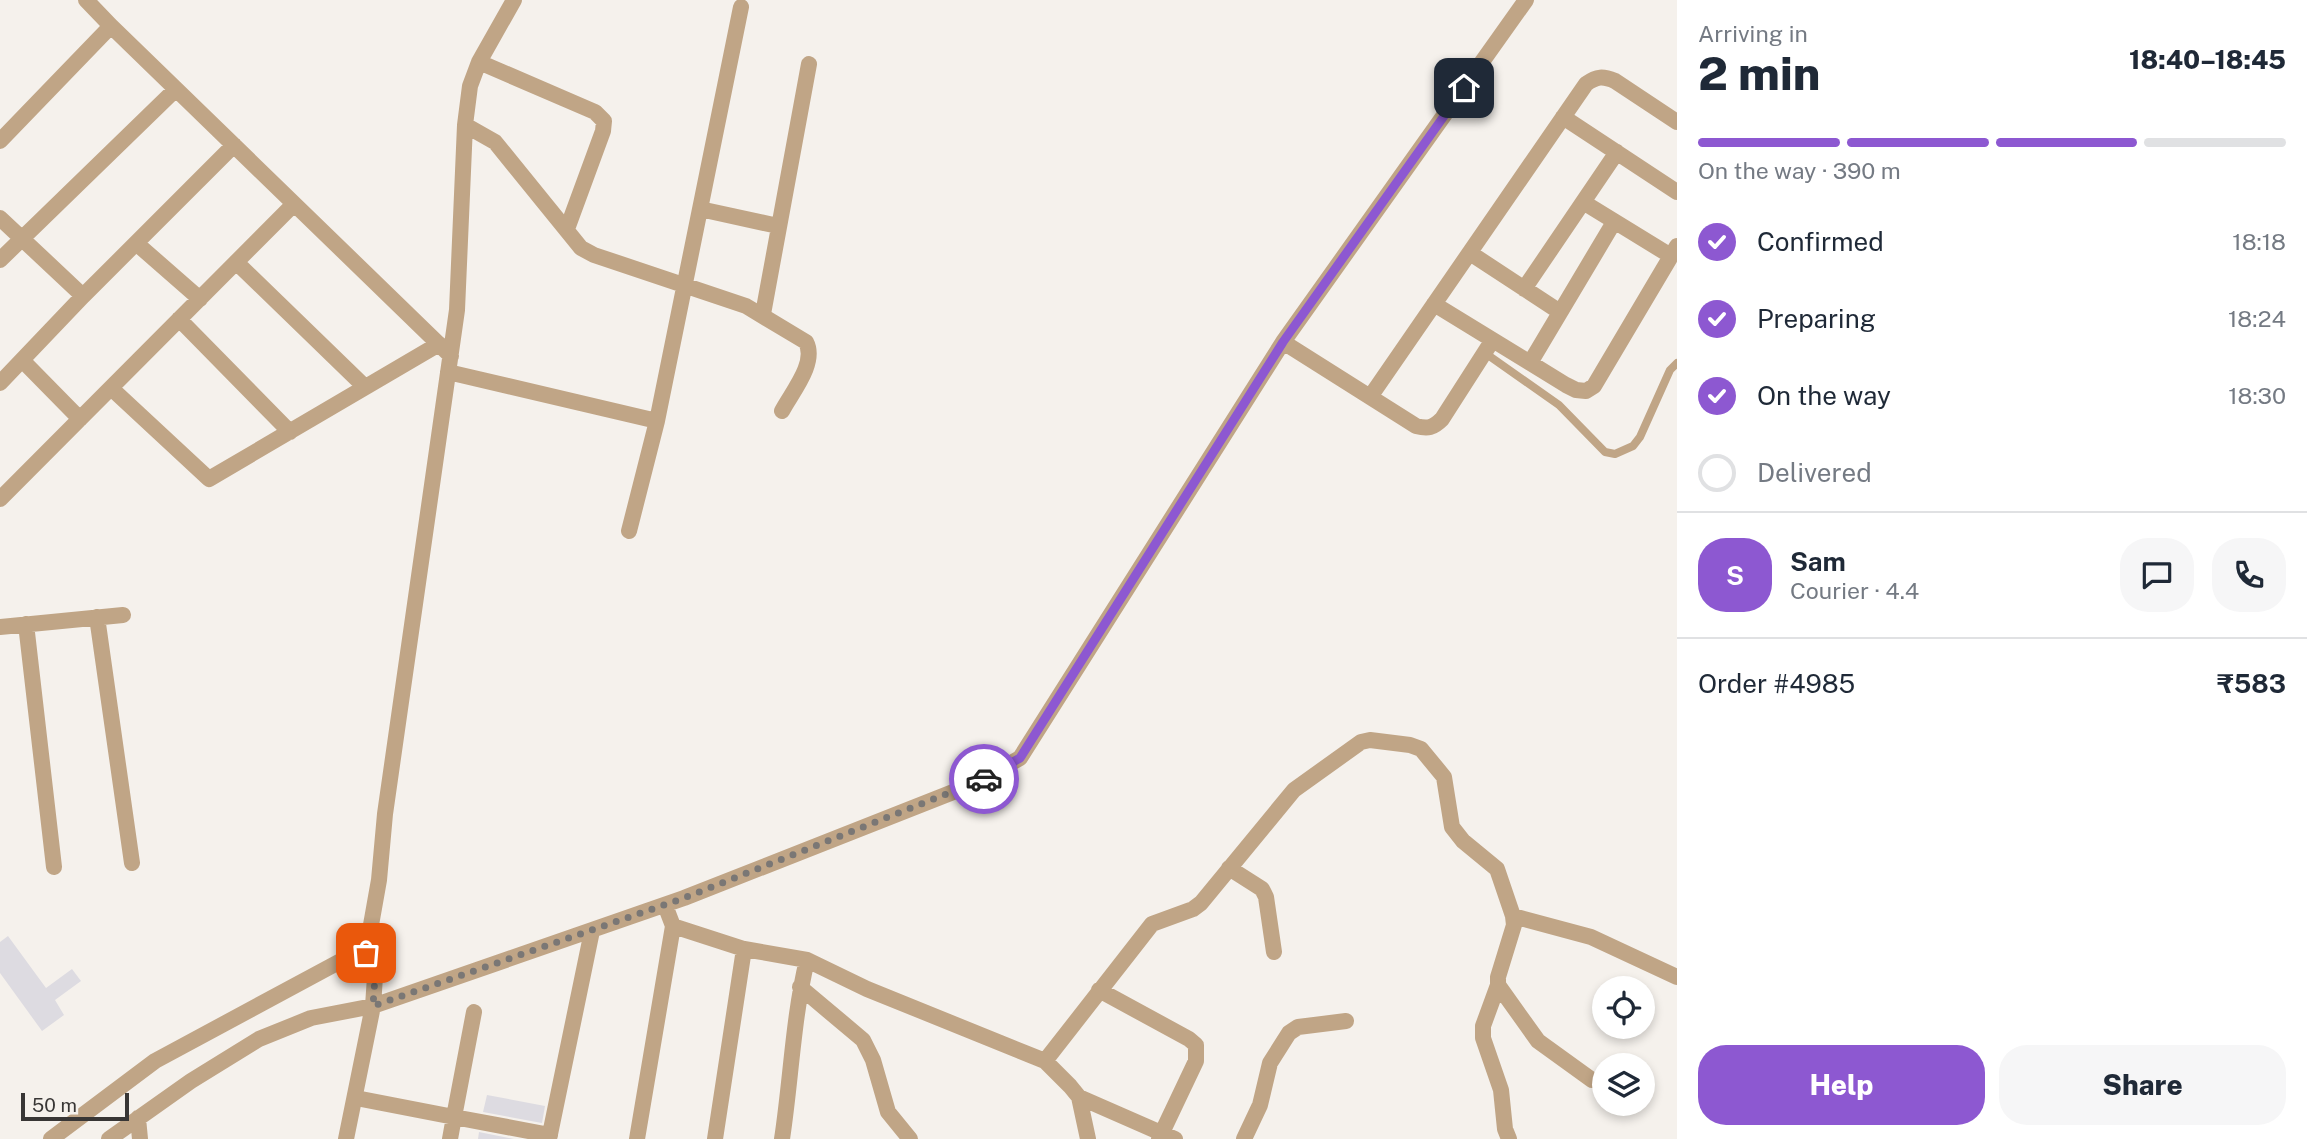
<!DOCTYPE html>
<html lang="en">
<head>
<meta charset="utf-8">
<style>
  body { margin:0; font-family:"Public Sans",sans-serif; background:#f6f6f7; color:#1f2937; height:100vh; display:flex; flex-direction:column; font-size:26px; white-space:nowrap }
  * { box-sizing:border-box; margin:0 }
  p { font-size:23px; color:#747a83 }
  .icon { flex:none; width:38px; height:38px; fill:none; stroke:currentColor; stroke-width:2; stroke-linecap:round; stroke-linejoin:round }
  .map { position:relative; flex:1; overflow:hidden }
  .details { display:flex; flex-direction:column; background:#fff; width:630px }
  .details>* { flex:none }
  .buttons { position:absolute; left:1592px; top:976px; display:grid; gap:14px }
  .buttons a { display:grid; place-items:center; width:63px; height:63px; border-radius:50%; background:#fff; box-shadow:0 4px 10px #0003; font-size:35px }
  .scale { position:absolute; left:21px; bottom:18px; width:108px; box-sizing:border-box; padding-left:7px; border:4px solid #383635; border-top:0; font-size:19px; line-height:24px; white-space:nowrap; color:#383635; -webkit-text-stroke:5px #f5f1ec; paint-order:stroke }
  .pin { position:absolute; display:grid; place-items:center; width:60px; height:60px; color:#fff; margin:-30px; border-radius:14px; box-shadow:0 4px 10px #0006 }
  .courier { position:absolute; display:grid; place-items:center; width:70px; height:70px; margin:-35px; border:5px solid #8d58d1; border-radius:50%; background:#fff; color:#222; box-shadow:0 2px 9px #0007 }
  .overview em { font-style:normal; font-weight:800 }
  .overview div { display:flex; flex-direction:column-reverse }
  .overview { display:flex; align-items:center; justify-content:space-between; height:119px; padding:0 21px }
  h1 { font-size:46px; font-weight:800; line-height:52px }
  .bar { display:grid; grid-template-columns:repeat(4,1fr); gap:10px 7px; align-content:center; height:84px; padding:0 21px }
  .bar i { height:9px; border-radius:5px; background:#e0e1e3 }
  .bar .on { background:#8d58d1 }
  .bar p { grid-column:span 4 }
  .line { display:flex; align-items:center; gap:18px; padding:0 21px; border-top:2px solid #e0e1e3 }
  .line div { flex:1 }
  .round { display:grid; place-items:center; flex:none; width:74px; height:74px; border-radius:28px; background:#f6f6f7 }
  ol { padding:0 21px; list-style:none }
  li { display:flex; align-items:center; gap:21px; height:77px }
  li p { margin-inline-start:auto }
  li .icon { padding:7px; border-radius:50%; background:#8d58d1; color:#fff; stroke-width:4 }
  li:last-child { color:#747a83 }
  li i { width:38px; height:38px; border:4px solid #e0e1e3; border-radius:50% }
  .primary-button { display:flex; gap:14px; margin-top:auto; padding:14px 21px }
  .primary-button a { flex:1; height:80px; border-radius:28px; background:#8d58d1; color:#fff; font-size:28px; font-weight:800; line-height:80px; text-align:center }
  .primary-button a+a { background:#f6f6f7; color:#1f2937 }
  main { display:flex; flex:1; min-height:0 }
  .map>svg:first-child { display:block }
  .building { fill:#dddbe1 }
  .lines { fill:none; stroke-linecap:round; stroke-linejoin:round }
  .service { stroke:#c0a586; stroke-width:8 }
  .minor { stroke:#c0a586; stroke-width:16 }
  .done { stroke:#7a7775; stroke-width:7; stroke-dasharray:0 12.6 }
  .route { stroke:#8d58d1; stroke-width:9 }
</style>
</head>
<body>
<main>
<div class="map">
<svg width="1677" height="1139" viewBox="0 0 1677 1139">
  <rect width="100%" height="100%" fill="#f5f1ec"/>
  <path class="building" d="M8 936 46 988 72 969 81 981 55 1000 64 1015 42 1031 0 973V942Z
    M487 1095 545 1106 542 1123 483 1112Z
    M479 1132 514 1139H478Z"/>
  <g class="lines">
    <path class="service" d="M1485 353 1559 405 1605 452 1615 454 1633 446 1640 437 1670 370 1677 363"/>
    <path class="minor" d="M86 0 111 26
      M479 62 595 112 604 121 603 131 567 229
      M1563 117 1677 192
      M465 125 495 142 581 248 594 255 746 306 806 342C817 363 792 392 782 411
      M0 141 111 26 451 356
      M1583 202 1671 256
      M700 209 778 226
      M0 218 83 296 234 145
      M136 243 200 299
      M1470 253 1560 312
      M0 260 176 89
      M236 262 365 387
      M1524 289 1617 152
      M1434 304 1566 385 1576 390 1586 391 1594 386 1677 246
      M763 314 809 64
      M179 319 290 432
      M1283 342 1416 426C1428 429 1433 428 1442 419L1492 341
      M22 360 80 419
      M1530 363 1614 222
      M448 372 657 421
      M0 383 83 296
      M111 388 209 479 439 344
      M1370 397 1586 84C1597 76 1603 76 1615 81L1677 122
      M0 499 294 204
      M629 531 657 421 741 7
      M97 617 132 863
      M26 624 54 867
      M0 627 123 615
      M1229 868 1262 889 1266 897 1274 952
      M665 905 673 926 744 949 807 960 867 989 1045 1061 1070 1086 1079 1097 1088 1139
      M1513 916 1591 937 1677 977
      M366 953 379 880 385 814 457 310 465 125 470 86 479 62 514 0
      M1498 985 1483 1026V1038L1501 1090 1505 1129 1509 1139
      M800 987 863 1040 873 1060 888 1112 910 1139
      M1099 990 1189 1039 1196 1045V1061L1159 1139
      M474 1012 454 1117 550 1135
      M1045 1061 1152 924 1193 909 1201 903 1294 790 1361 742 1370 740 1410 745 1421 749 1444 777 1452 827 1463 841 1497 869 1513 916 1514 925 1498 977V985L1538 1041 1592 1080
      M1079 1097 1175 1139
      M356 1098 454 1117 450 1139
      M138 1118 140 1139
      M51 1139 155 1061 350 956 366 953 376 962 373 1006 346 1139
      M109 1139 191 1081 259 1039 311 1018 373 1006 684 898 976 783 1020 758 1283 342 1526 0
      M549 1139 592 931
      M637 1139 673 926
      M715 1139 744 949
      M782 1139C791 1080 793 1018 807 960
      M1244 1139 1260 1105 1270 1063 1289 1033 1298 1027 1346 1021"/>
  </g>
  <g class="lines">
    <path class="done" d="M366 953 376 962 373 1006 684 898 984 779"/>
    <path class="route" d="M984 779 1020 758 1283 342 1464 88"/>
  </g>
</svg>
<div class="buttons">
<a><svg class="icon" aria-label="locate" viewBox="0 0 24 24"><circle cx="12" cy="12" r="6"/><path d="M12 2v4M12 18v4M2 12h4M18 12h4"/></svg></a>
<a><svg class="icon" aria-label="layers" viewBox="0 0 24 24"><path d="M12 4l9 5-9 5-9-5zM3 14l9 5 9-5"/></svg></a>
</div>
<div class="scale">50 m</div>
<div class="pin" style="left:366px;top:953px;background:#ea580c"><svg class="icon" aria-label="bag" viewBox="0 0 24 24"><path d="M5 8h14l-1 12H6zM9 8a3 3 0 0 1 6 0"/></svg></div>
<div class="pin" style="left:1464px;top:88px;background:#1f2937"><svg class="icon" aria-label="home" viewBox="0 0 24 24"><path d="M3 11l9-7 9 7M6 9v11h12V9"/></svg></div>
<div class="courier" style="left:984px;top:779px"><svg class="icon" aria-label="car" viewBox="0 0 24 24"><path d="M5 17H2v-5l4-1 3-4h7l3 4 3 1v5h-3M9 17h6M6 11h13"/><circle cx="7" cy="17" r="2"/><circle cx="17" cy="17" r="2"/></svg></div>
</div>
<section class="details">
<div class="overview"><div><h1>2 min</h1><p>Arriving in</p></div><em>18:40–18:45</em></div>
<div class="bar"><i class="on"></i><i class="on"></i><i class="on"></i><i></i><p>On the way · 390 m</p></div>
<ol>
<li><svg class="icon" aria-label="check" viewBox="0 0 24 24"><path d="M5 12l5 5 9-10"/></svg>Confirmed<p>18:18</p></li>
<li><svg class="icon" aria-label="check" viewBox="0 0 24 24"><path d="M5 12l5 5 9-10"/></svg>Preparing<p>18:24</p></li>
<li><svg class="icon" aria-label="check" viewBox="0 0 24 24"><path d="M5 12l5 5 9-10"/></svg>On the way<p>18:30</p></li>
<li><i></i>Delivered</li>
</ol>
<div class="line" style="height:126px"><b class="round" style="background:#8d58d1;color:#fff">S</b><div><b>Sam</b><p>Courier · 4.4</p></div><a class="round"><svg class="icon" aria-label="chat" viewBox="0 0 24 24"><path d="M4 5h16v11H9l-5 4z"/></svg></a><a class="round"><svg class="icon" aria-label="phone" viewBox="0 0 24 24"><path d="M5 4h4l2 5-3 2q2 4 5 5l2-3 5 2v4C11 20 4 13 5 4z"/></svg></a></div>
<div class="line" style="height:91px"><div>Order #4985</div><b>₹583</b></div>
<div class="primary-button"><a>Help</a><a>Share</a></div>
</section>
</main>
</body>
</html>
